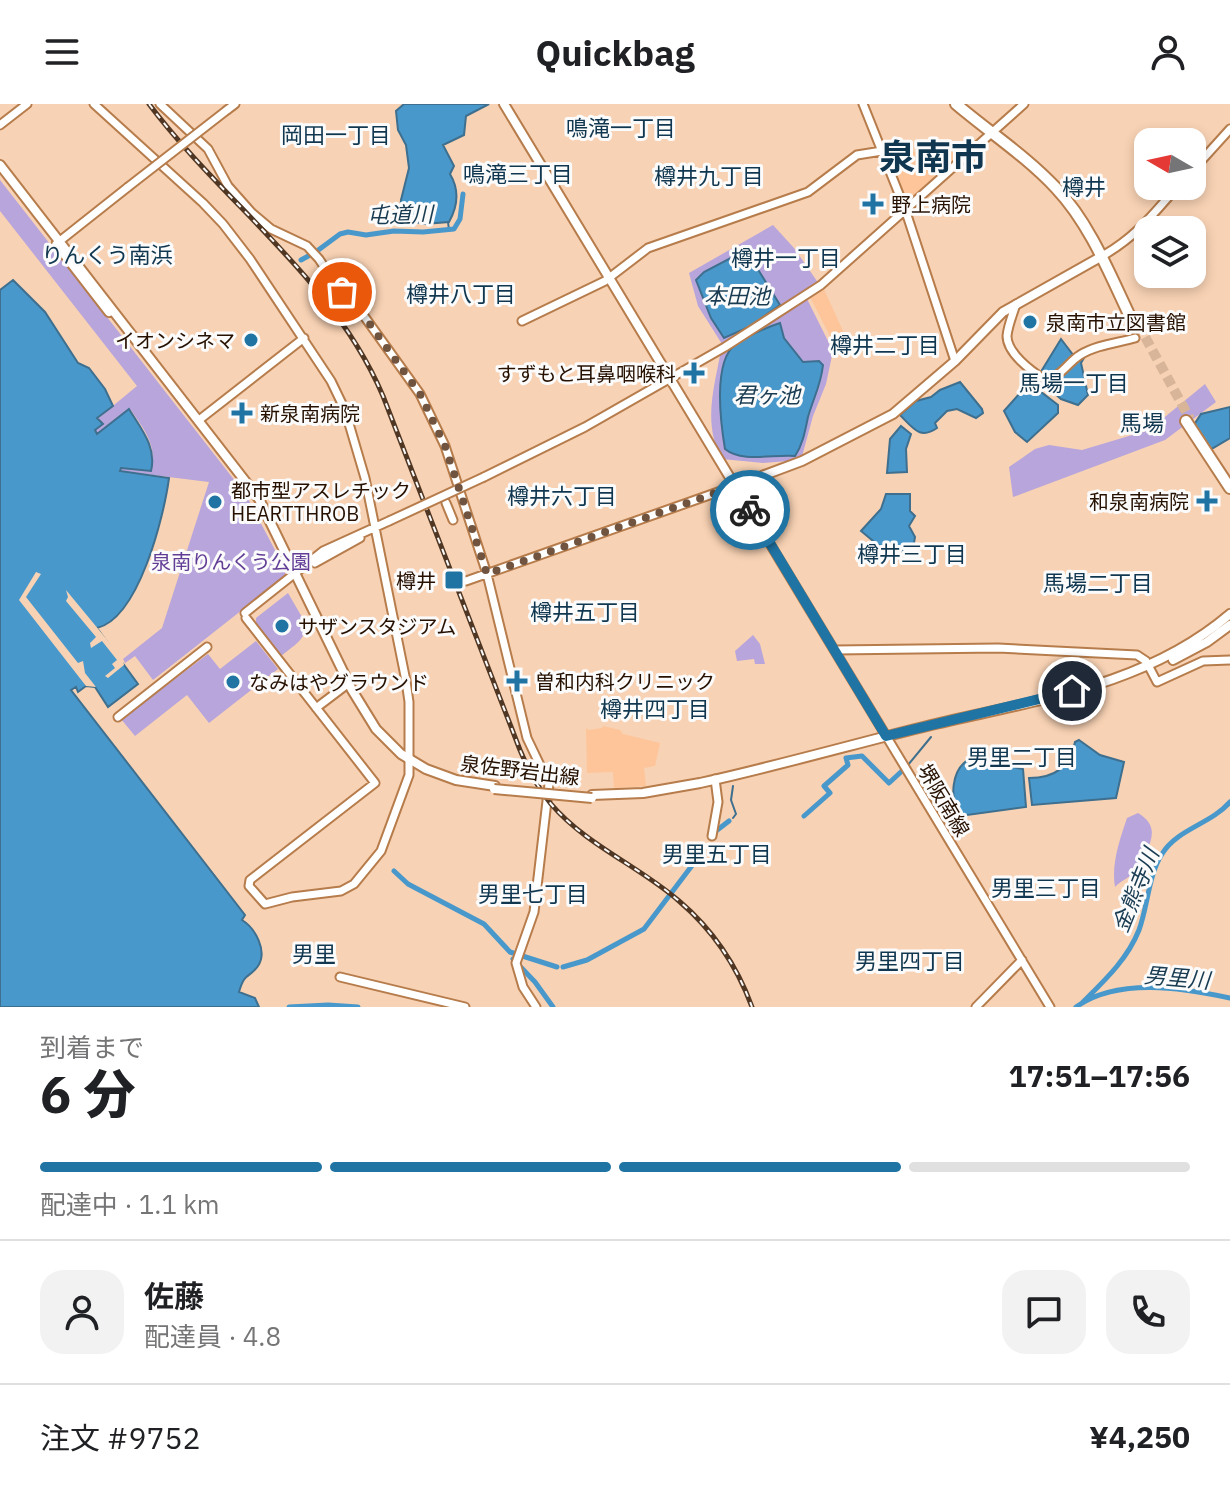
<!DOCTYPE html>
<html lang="ja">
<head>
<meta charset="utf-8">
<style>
  body { margin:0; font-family:"IBM Plex Sans","Noto Sans JP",sans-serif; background:#f2f2f2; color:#202124; height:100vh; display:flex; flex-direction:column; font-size:30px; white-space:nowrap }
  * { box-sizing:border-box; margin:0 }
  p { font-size:26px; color:#757577 }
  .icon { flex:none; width:44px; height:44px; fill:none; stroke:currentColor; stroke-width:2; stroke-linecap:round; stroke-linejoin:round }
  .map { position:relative; height:903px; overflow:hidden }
  .details { display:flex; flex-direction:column; background:#fff; flex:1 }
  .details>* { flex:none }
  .needle { width:52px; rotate:279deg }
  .buttons { position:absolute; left:1134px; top:24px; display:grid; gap:16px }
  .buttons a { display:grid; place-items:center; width:72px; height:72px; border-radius:16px; background:#fff; box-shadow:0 4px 12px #0003; font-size:40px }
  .pin { position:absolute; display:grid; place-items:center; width:68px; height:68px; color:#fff; margin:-34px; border:4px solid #fff; border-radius:50%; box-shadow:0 2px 8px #0007 }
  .courier { position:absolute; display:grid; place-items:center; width:80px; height:80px; margin:-40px; border:6px solid #1f74a4; border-radius:50%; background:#fff; color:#222; box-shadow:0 2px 10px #0007 }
  .overview em { font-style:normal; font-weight:800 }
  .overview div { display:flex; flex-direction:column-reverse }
  .overview { display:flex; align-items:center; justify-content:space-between; height:136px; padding:0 40px }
  h1 { font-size:52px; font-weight:800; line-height:60px }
  .bar { display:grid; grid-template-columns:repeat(4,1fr); gap:12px 8px; align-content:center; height:96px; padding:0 40px }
  .bar i { height:10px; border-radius:6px; background:#e0e0e0 }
  .bar .current { background:#1f74a4 }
  .bar p { grid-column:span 4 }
  .line { display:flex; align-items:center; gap:20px; padding:0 40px; border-top:2px solid #e0e0e0 }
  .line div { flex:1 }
  .round { display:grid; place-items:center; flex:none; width:84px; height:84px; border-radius:24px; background:#f2f2f2 }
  header { display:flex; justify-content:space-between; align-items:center; height:104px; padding:0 40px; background:#fff; font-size:36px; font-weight:800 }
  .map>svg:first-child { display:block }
  .built { fill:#fdc599 }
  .green { fill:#b7a5dc }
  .water { fill:#4998cb; stroke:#3e6f8e; stroke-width:2 }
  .pier { fill:#f8d2b4 }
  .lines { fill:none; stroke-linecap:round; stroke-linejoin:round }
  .stream { stroke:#3e6f8e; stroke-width:2 }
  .river { stroke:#4998cb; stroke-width:5 }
  .highway-tunnel { stroke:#d8b599; stroke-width:10; stroke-dasharray:10 5; stroke-linecap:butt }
  .secondary-casing { stroke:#b67c4b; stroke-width:11 }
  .primary-casing { stroke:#b67c4b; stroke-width:12 }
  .highway-casing { stroke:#b67c4b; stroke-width:14 }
  .secondary { stroke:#fff; stroke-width:7 }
  .primary { stroke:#fff; stroke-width:8 }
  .highway { stroke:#fff; stroke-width:10 }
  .rail-casing { stroke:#503724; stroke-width:5 }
  .rail { stroke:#fbfbfb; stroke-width:2; stroke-dasharray:6; stroke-linecap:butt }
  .secondary-bridge-casing { stroke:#b67c4b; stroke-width:11; stroke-linecap:butt }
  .primary-bridge-casing { stroke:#b67c4b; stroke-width:12; stroke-linecap:butt }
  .secondary-bridge { stroke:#fff; stroke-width:7 }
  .primary-bridge { stroke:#fff; stroke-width:8 }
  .done { stroke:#70543f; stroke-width:8; stroke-dasharray:0 14.4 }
  .route { stroke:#1f74a4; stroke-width:10 }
  .poi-dot { fill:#1f74a4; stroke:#fbfbfb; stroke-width:3 }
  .labels { text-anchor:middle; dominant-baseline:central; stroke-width:6; stroke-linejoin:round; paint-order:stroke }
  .poi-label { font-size:20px; fill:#261000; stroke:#fbfbfb; text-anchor:start }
  .park-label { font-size:20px; fill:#613d95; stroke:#fbfbfb }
  .street-label { font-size:20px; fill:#261000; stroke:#fbfbfb }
  .neighbourhood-label { font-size:22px; fill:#10374f; stroke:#fbfbfb }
  .water-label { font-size:22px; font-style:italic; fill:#193c52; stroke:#fbfbfb }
  .town-label { font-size:36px; font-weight:bold; fill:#10374f; stroke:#fbfbfb }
</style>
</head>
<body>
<header><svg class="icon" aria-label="menu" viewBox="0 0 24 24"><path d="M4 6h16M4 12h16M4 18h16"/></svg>Quickbag<svg class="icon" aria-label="person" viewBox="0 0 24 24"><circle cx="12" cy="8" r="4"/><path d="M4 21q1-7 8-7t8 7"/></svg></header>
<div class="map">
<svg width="1230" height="903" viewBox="0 0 1230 903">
  <rect width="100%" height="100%" fill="#f8d2b4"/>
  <path class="built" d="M939 46 957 49 959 52 908 98 904 97 886 50Z
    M823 183 848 238 836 244 810 193Z
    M603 622 620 626 623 630 660 639 655 662 644 664 646 682 614 684 613 668 587 669 586 624 589 626 602 624Z"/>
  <path class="green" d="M0 76 246 391 286 467 284 473 153 576 135 552 125 559 123 555 162 524 209 378 120 367 121 364 151 367C158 342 144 325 130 305L97 330 95 327 103 320 97 315 137 282 0 107Z
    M773 121 794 144 819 180 806 193 833 247 826 280 813 312 801 356 763 359 722 355C701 317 716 279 722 240L698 202 689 169Z
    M1205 280 1216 298 1165 336 1013 393 1009 363 1035 345 1049 341 1082 346 1149 326Z
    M288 489 306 520C306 536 293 542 281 552L256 520V514Z
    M753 531 760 540 765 560H755L754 555 737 557 735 547Z
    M256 537 278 565 209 619 187 591 135 632 121 615 208 550 220 565Z
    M1138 709C1156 720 1154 732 1146 749 1143 754 1141 763 1137 767 1131 773 1121 776 1115 783 1111 760 1120 735 1127 714Z"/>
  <path class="water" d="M404 0H489L466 12 464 31 443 41 454 62 450 70C459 85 458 102 449 118L424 120 400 114 401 96 409 64 406 41 398 26 396 7Z
    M746 146 780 201 749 223 724 234 711 214 696 176 704 168Z
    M13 176 45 208 78 259 89 264 105 285 113 302 97 314 103 320 95 326 97 330 129 305C141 325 157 343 151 367L121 364 120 367 169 374C164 412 139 514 97 524L138 580 108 603 95 583 86 582 78 588 76 583 71 586 245 811 242 816C255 824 268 847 258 862 249 875 245 867 239 888L255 894 259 903H0V186Z
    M780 219 784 234 803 258 819 257 823 261C821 281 813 295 808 313 805 327 803 340 795 352 774 350 742 359 725 345 721 321 712 257 736 240 751 230 762 225 780 219Z
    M1061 235 1077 256 1085 252 1081 259 1088 291 1078 301 1061 295 1043 279 1042 266Z
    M960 278 982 305 983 309 976 314 957 305 947 307 935 319 937 324C920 336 913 324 900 311L916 297 931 293 940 286Z
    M1033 278 1036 284 1058 301V309L1027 338 1015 328 1004 307 1029 279Z
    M1230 303V334L1203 350 1190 327 1201 310Z
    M901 322 911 330 906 345 907 368 887 369 890 335Z
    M886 390H910V407L915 412 909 422 915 433 914 439 900 448 878 441 861 427 881 405Z
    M1079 636 1100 651 1124 658 1116 694 1032 701 1029 674C1055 674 1070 663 1075 638Z
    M969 655 1023 665 1026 703 960 712C950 695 950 667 969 655Z"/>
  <path class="pier" d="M36 468 41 470 26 493 78 559 83 557 85 569 96 583 86 582 19 496Z
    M66 486 123 555 124 561 108 574 105 572 115 564 112 560 117 556 102 537 91 544 90 539 96 533 66 497 68 493Z"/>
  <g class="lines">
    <path class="stream" d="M448 118 449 126
      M908 661 931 633
      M733 714 736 710 731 696 733 682"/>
    <path class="river" d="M317 147 340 130 348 128 366 131 394 127 423 128 454 125 460 115 463 90
      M301 156 312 150
      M804 712 830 689 824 682 848 661 846 654 862 652 889 679 903 666
      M716 727 729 717
      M394 767 408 780 484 820 510 848 557 863
      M513 855 535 878 553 903
      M563 863 587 856 644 825 700 751
      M1082 899C1104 877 1127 856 1139 826 1148 802 1148 772 1162 750 1177 725 1211 720 1230 698
      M289 903 328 901 358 903
      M1076 903C1118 873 1183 884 1230 894"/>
    <path class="highway-tunnel" d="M1138 220 1190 315"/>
    <g class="secondary-casing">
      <path id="secondary" d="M94 0 203 99 223 120 250 155 331 277 345 306 365 374 406 577 409 598V671L381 747 354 780 341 787 292 793 265 800 249 782 250 776 375 679 246 514
        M160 0 208 45 228 82 252 109 271 125 307 142 319 155 338 184 359 205 420 290 445 342 487 470 527 634 549 680 534 808 516 859 523 883 536 903
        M863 0 905 105 955 257
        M227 6 235 0
        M0 21 27 0
        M1192 67 1230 25
        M56 140 128 83
        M1104 151C1138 131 1153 110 1178 82
        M1016 200C1013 210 1008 221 1007 232 1007 249 1031 267 1044 275 1060 275 1067 259 1080 251 1096 241 1117 239 1135 234
        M522 217 605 177 648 144 808 88 857 51 882 47
        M199 316 304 234
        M484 373 585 323 725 243 821 181 1024 0
        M446 399 453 416
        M315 459 360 434
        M466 477 735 382 1050 903
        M245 509 323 447 389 417
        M835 546 998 544 1137 551 1146 557 1157 578 1203 557 1230 556
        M316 604 345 582
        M118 613 207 543
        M712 732 718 698 715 675
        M340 873 465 903
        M976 903 1022 856"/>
    </g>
    <g class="primary-casing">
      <path id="primary" d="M504 0 735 382 802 357 893 310 955 257 1003 208 1104 151
        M0 61 259 395 352 586 376 625 401 650 426 665 456 676 495 682
        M61 146 109 208
        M1173 556 1207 538 1230 521
        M592 691 643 689 700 679C777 662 854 640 931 621 1036 596 1146 582 1230 510"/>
    </g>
    <g class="highway-casing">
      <path id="highway" d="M956 0C989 28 1026 52 1056 84 1092 122 1112 176 1135 223
        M1186 317 1230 384"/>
    </g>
    <use href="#secondary" class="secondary"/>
    <use href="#primary" class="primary"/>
    <use href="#highway" class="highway"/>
    <g class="rail-casing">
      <path id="rail" d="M149 0C224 100 333 174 383 292L520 646C528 665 538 684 551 700 586 741 639 762 679 797 712 825 737 862 752 903"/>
    </g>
    <use href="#rail" class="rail"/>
    <g class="secondary-bridge-casing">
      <path id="secondary-bridge" d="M128 83 227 6
        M389 417 484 373"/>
    </g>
    <g class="primary-bridge-casing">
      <path id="primary-bridge" d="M494 685 592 694"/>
    </g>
    <use href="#secondary-bridge" class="secondary-bridge"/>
    <use href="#primary-bridge" class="primary-bridge"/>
  </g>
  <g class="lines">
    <path class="done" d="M342 188 359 205 420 290 445 342 487 470 735 382 750 406"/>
    <path class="route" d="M750 406 886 632 1072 587"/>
  </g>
  <g class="poi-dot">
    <path d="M869 88h8v8h8v8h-8v8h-8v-8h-8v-8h8z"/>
    <circle cx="1030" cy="218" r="8"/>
    <circle cx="251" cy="236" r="8"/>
    <path d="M690 257h8v8h8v8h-8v8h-8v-8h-8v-8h8z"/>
    <path d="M238 297h8v8h8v8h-8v8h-8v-8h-8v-8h8z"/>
    <path d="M1203 385h8v8h8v8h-8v8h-8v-8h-8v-8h8z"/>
    <circle cx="215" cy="398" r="8"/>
    <rect x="444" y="466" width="20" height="20" rx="4"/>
    <circle cx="282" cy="522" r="8"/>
    <path d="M513 565h8v8h8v8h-8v8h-8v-8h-8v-8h8z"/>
    <circle cx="233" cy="578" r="8"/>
  </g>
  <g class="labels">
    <g class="poi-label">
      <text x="891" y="100">野上病院</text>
      <text x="1046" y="218">泉南市立図書館</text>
      <text x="235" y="236" text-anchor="end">イオンシネマ</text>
      <text x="676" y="269" text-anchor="end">すずもと耳鼻咽喉科</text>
      <text x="260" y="309">新泉南病院</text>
      <text x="231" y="386">都市型アスレチック<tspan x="231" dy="23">HEARTTHROB</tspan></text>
      <text x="1189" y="397" text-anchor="end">和泉南病院</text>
      <text x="436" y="476" text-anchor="end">樽井</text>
      <text x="298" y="522">サザンスタジアム</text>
      <text x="535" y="577">曽和内科クリニック</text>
      <text x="249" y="578">なみはやグラウンド</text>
    </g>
    <g class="park-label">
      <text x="231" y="457">泉南りんくう公園</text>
    </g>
    <g class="street-label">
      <text transform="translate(520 666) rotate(7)">泉佐野岩出線</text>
      <text transform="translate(944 696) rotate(59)">堺阪南線</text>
    </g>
    <g class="neighbourhood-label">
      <text x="621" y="23">鳴滝一丁目</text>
      <text x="336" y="30">岡田一丁目</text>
      <text x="518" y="69">鳴滝三丁目</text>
      <text x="709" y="71">樽井九丁目</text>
      <text x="1084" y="82">樽井</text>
      <text x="107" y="150">りんくう南浜</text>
      <text x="786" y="153">樽井一丁目</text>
      <text x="461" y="189">樽井八丁目</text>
      <text x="885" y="240">樽井二丁目</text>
      <text x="1074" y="278">馬場一丁目</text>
      <text x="1142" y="318">馬場</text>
      <text x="562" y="391">樽井六丁目</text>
      <text x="912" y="449">樽井三丁目</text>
      <text x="1098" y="478">馬場二丁目</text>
      <text x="585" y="507">樽井五丁目</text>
      <text x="655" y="604">樽井四丁目</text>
      <text x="1022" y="652">男里二丁目</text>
      <text x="717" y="749">男里五丁目</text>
      <text x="1046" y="783">男里三丁目</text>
      <text x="533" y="789">男里七丁目</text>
      <text x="314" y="849">男里</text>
      <text x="910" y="856">男里四丁目</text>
    </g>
    <g class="water-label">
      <text transform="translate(400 110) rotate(-1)">屯道川</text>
      <text x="737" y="191">本田池</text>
      <text x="767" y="290">君ヶ池</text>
      <text transform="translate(1135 786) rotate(-68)">金熊寺川</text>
      <text transform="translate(1177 873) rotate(5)">男里川</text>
    </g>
    <g class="town-label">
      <text x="933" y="52">泉南市</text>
    </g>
  </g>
</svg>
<div class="buttons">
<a><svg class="needle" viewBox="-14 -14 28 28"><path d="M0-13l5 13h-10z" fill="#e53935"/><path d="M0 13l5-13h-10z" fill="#757577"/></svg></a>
<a><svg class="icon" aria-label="layers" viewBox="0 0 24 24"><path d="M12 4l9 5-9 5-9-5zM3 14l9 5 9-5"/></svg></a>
</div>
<div class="pin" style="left:342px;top:188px;background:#ea580c"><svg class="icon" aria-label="bag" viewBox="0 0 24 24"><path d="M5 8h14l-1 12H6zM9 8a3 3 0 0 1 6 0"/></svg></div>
<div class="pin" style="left:1072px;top:587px;background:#1f2937"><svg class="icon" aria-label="home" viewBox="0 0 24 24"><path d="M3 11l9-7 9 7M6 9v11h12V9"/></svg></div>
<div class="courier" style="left:750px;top:406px"><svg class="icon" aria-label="bike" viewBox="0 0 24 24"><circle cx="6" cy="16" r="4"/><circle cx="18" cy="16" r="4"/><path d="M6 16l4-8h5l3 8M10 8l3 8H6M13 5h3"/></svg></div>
</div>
<section class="details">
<div class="overview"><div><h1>6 分</h1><p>到着まで</p></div><em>17:51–17:56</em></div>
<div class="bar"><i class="current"></i><i class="current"></i><i class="current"></i><i></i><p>配達中 · 1.1 km</p></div>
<div class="line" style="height:144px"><a class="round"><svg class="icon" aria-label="person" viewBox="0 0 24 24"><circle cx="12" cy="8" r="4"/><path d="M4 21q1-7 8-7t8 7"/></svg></a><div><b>佐藤</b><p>配達員 · 4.8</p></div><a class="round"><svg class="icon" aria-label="chat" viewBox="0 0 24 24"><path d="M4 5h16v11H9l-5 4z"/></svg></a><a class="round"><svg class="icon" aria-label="phone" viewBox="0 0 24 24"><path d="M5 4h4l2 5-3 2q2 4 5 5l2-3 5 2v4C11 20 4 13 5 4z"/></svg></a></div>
<div class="line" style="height:104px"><div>注文 #9752</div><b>¥4,250</b></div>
</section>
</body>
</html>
